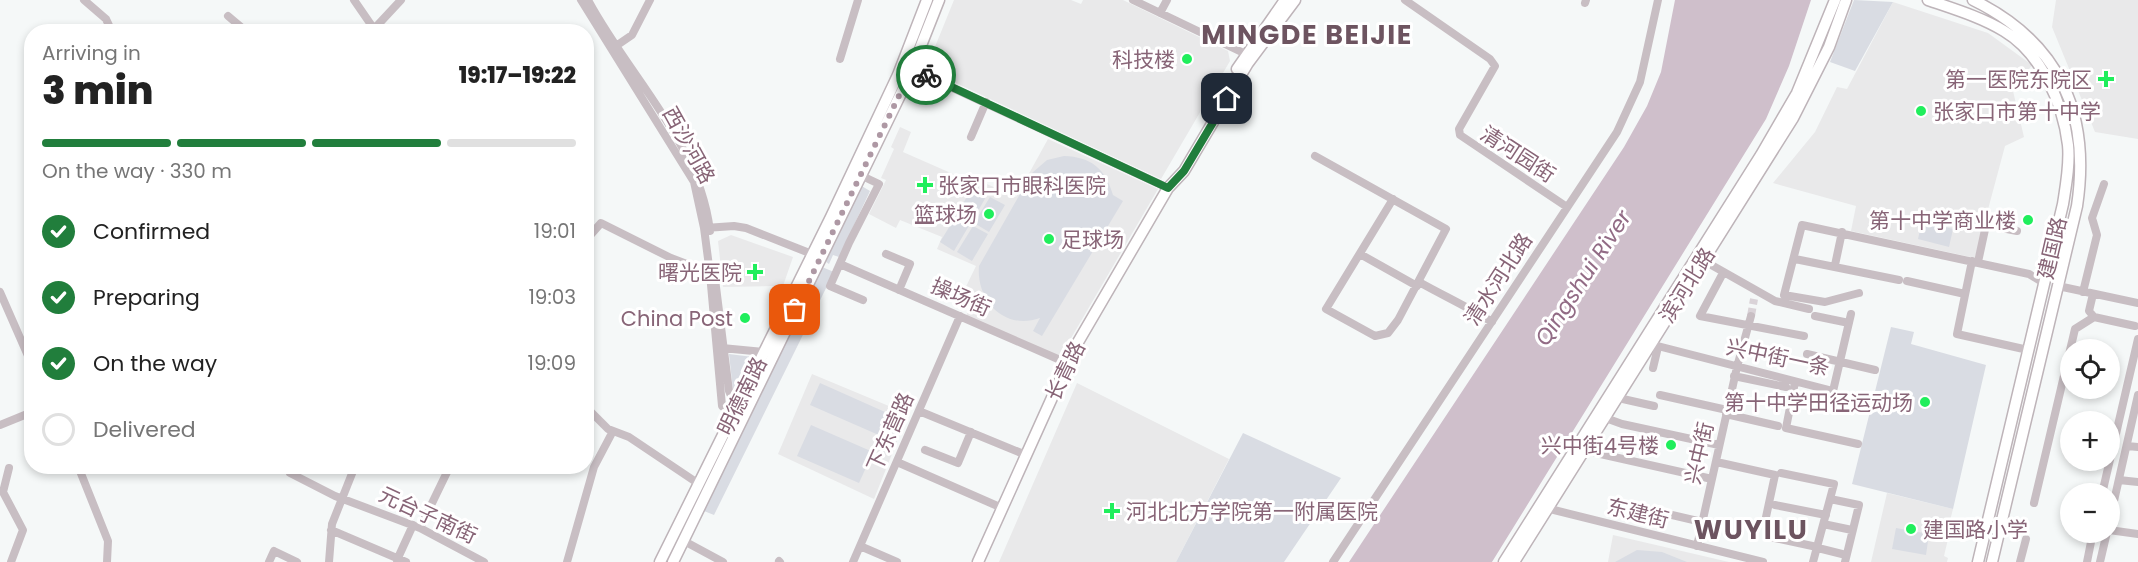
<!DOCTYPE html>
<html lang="en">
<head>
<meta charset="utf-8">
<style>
  body { margin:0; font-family:Poppins,"Noto Sans SC",sans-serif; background:#f2f2f2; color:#222; height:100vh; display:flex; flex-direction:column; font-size:22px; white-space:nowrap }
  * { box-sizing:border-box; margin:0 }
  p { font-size:20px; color:#767676 }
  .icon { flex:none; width:33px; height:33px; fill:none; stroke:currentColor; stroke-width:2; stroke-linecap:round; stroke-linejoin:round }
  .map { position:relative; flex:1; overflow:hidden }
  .panel { position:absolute; left:24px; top:24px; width:570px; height:450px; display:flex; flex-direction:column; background:#fff; border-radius:24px; box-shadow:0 3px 9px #0003 }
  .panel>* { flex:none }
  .tools { position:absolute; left:2060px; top:339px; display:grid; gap:12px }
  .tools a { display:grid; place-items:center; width:60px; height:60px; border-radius:50%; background:#fff; box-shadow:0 3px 9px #0003; font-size:30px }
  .pin { position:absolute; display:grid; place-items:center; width:51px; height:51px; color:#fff; margin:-26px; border-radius:12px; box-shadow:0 3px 9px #0006 }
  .courier { position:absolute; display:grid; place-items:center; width:60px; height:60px; margin:-30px; border:4px solid #217e3c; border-radius:50%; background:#fff; color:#222; box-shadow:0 2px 8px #0007 }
  .summary em { font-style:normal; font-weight:800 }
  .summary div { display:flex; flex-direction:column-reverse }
  .summary { display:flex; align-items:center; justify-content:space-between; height:102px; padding:0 18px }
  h1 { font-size:39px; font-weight:800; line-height:45px }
  .bar { display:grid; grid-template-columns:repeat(4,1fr); gap:9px 6px; align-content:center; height:72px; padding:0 18px }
  .bar i { height:8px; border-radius:4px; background:#e0e0e0 }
  .bar .selected { background:#217e3c }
  .bar p { grid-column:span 4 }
  ol { padding:0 18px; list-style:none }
  li { display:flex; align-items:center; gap:18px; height:66px }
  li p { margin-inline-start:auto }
  li .icon { padding:6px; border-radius:50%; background:#217e3c; color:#fff; stroke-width:4 }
  li:last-child { color:#767676 }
  li i { width:33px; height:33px; border:3px solid #e0e0e0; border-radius:50% }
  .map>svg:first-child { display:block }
  .built { fill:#e9e9ea }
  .green { fill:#d9dce3 }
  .water { fill:#cfbfcb }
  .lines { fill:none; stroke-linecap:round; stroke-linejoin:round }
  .minor-tunnel { stroke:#dad3d8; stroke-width:8; stroke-dasharray:8 4; stroke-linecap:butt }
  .major-casing { stroke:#beb4b9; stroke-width:13 }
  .minor { stroke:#c8bec3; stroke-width:8 }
  .major { stroke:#fff; stroke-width:10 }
  .done { stroke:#ae98a4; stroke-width:6; stroke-dasharray:0 10.8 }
  .route { stroke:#217e3c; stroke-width:8 }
  .poi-dot { fill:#20ee5c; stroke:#fff; stroke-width:2 }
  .labels { text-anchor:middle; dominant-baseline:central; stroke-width:6; stroke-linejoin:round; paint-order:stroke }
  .poi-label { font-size:21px; fill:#886577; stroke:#fff; text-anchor:end }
  .street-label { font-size:21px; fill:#886577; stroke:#fff }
  .water-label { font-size:22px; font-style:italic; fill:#926b85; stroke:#fff }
  .district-label { font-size:27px; font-weight:bold; letter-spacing:1.5px; fill:#6d5460; stroke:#fff }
</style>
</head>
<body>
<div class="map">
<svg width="2138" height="562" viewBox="0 0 2138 562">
  <rect width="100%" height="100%" fill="#f5f8f8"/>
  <path class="built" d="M954 0H1071L1081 4 1083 0H1123L1228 51 1230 61 1161 179 926 69Z
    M2056 0H2138V139L2095 132 2052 27Z
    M1893 2 1988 33 2032 65 2013 91 2024 137 2005 146 1975 258 1851 231 1856 206 1773 183 1815 132 1837 87 1847 89Z
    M900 127 911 132 903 152 969 181 971 177 1016 197 1048 139 1158 189 1060 357 966 316 969 310 958 303 976 266 937 249 942 237 900 220 896 228 869 214 886 180 881 178 894 149 891 147Z
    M731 235 793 257 783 286 723 287 718 241Z
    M812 374 908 414 874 499 778 454Z
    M1077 383 1229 459 1176 562H999Z
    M1887 493 1953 509 1950 521 1945 520 1941 537 1948 539 1944 556 1948 558 1947 562H1871Z
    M1613 535 1729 562H1608Z"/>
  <path class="green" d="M1854 0 1893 2 1855 71 1830 62Z
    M1064 156C1091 157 1105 168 1113 195L1123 201 1042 336 1033 331 1040 318C1004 331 976 300 979 266L1032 173 1047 160Z
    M860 185 870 191 839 257 833 255 829 264 826 262Z
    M973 187 987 195 972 222 957 213Z
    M990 197 1005 205 989 232 974 223Z
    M956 216 970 224 954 251 940 242Z
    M1922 221 1953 229 1949 247 1918 239Z
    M973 226 988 234 972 261 957 252Z
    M822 267 834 272 714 515 704 511Z
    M1891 327 1914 332 1911 344 1986 365 1953 509 1852 484Z
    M729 354 753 357 736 390H733Z
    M820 383 885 412 883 417 888 419 881 436 810 405Z
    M811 425 873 452 859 483 797 456Z
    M1243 433 1341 478 1284 562H1176Z
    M1896 528 1929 534 1926 555 1892 549Z
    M1637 550 1662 552 1687 562H1615Z"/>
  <path class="water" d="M1675 0H1811L1789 66 1766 119 1492 562H1349L1624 147 1647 106 1661 72Z"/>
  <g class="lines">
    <path class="minor-tunnel" d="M1751 316 1754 299"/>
    <g class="major-casing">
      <path id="major" d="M1928 0C1954 9 1981 17 2004 31 2041 53 2063 103 2068 145 2070 164 2066 185 2063 204L1978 562
        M1973 0C2059 42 2091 113 2077 206L1992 562
        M1237 69 1285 0
        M660 562 831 217 898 75 927 0
        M673 562 907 81 939 0
        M978 562 1074 349 1168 188 1184 171 1248 63 1295 0
        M1504 562 1761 155 1797 93 1835 0
        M1514 562 1793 118 1829 47 1846 0"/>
    </g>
    <path class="minor" d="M84 0 106 19 112 32
      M354 0 374 29
      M581 0 694 182 704 228 710 274 722 406 736 417
      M588 0C629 77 699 141 710 231
      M1133 0 1252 57
      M1405 0 1490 59 1495 66 1459 129 1460 135 1567 207
      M1585 3 1586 0
      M1160 13 1167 0
      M228 16 247 32
      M374 32V29L401 0
      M613 48 632 35 650 0
      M840 59 858 0
      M912 69 1168 188
      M971 137 986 102
      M1315 156 1446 229 1398 320 1388 333 1375 336 1326 309 1393 199
      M860 175 879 184 849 243 830 286 863 300
      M705 228 734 226 746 228 812 254
      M586 240 601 223 671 258 713 274
      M886 254 910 264 899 290
      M1360 254 1417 286
      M1699 258 1775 301 1809 309
      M1795 259 1899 280
      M1972 261 1957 334 2028 350
      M1978 262 1986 225 2017 231
      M840 264 1067 363
      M1835 265 1842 232
      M1723 273 1700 316 1804 336
      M715 279 729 391 732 398 743 406
      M1907 281 1965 294
      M1419 282C1444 296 1468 307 1492 322
      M2058 286 2138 303
      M0 292 32 365
      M2083 292 2097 235 2092 218 2104 184
      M1859 293 1825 302 1784 295 1802 225 2029 274 2044 283
      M2093 294 2089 311 2094 317
      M1815 316 1849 323
      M1646 343 1833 391 1851 314
      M722 348 764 352
      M1807 354 1875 370
      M1653 368 1658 347
      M1734 376 1786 387
      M1795 382 1786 428 1858 444
      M1660 395 1727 410
      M1614 397 1654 406
      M586 407 608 429 629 437 699 484
      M919 411 1026 455
      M1726 414 1778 426
      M1600 416 1622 424 1719 445
      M0 425 32 412
      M1582 446 1596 453 1712 479
      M2127 446 2138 447
      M925 450 958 463 971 432
      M897 462 1002 508
      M1721 463 1775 475 1766 517
      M78 466 108 541 107 562
      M9 468 3 492 23 530 11 562
      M290 473 335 496 420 528 484 562
      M1781 473 1834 484 1813 562
      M2119 480 2138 482
      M2102 494 2138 339
      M1835 500 1859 505 1845 562
      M2034 503 2075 329 2094 317 2135 326
      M1775 505 1826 515
      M1542 507 1763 562
      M1638 507 1702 522
      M2109 523 2138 395
      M1828 525 1852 530
      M420 528 450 466
      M331 530 406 562
      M2109 530 2138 534
      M1770 537 1817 547
      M684 541 723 562
      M860 546 897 562
      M1697 546 1737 367 1751 316
      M1822 549 1846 555
      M397 560 413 525
      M779 561 780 562
      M269 562 274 551 297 562
      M329 562 332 524 355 466
      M567 562 594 467 613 431
      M853 562 960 316
      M1333 562 1617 132 1640 82 1658 0
      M2020 562 2026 539
      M2087 562 2093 532
      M2100 562 2107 532"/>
    <use href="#major" class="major"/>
  </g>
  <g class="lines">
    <path class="done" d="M795 310 912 69 926 75"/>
    <path class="route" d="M926 75 1168 188 1184 171 1227 99"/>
  </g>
  <g class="poi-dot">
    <circle cx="1187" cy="59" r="6"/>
    <path d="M2103 70h6v6h6v6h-6v6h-6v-6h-6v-6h6z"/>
    <circle cx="1921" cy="111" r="6"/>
    <path d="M922 176h6v6h6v6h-6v6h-6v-6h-6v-6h6z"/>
    <circle cx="989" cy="214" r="6"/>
    <circle cx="2028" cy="220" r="6"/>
    <circle cx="1049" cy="239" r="6"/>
    <path d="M752 263h6v6h6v6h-6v6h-6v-6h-6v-6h6z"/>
    <circle cx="745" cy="318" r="6"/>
    <circle cx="1925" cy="402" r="6"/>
    <circle cx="1671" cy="445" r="6"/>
    <path d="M1109 502h6v6h6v6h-6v6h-6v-6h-6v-6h6z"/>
    <circle cx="1911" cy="529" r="6"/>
  </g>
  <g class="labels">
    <g class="poi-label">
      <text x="1175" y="59">科技楼</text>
      <text x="2092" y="79">第一医院东院区</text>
      <text x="1933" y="111" text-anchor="start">张家口市第十中学</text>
      <text x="938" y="185" text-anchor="start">张家口市眼科医院</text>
      <text x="977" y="214">篮球场</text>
      <text x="2016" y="220">第十中学商业楼</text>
      <text x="1061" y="239" text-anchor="start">足球场</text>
      <text x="742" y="272">曙光医院</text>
      <text x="733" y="318">China Post</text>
      <text x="1913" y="402">第十中学田径运动场</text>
      <text x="1659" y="445">兴中街4号楼</text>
      <text x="1126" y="511" text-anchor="start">河北北方学院第一附属医院</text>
      <text x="1923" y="529" text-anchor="start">建国路小学</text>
    </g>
    <g class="street-label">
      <text transform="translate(689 145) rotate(61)">西沙河路</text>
      <text transform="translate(1518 154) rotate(33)">清河园街</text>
      <text transform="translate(2052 248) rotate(-77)">建国路</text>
      <text transform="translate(1498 279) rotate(-57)">清水河北路</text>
      <text transform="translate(1687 285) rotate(-58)">滨河北路</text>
      <text transform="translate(961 297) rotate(24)">操场街</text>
      <text transform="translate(1778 357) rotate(12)">兴中街一条</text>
      <text transform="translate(1065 371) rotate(-64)">长青路</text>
      <text transform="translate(742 396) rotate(-64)">明德南路</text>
      <text transform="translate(890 432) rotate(-66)">下东营路</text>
      <text transform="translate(1699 453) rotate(-77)">兴中街</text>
      <text transform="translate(1638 513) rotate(14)">东建街</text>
      <text transform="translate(428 515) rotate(25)">元台子南街</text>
    </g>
    <g class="water-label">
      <text transform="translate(1583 278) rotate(-57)">Qingshui River</text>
    </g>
    <g class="district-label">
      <text x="1307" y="34">MINGDE BEIJIE</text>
      <text x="1751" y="529">WUYILU</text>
    </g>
  </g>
</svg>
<div class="tools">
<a><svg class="icon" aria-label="locate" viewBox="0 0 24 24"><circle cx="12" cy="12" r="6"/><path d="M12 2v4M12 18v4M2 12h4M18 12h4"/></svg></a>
<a>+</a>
<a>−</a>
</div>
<div class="pin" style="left:795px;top:310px;background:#ea580c"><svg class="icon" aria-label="bag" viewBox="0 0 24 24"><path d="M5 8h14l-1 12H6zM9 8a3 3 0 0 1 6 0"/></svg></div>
<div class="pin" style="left:1227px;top:99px;background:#1f2937"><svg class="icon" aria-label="home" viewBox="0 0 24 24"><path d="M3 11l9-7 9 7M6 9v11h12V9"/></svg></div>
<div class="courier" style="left:926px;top:75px"><svg class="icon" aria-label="bike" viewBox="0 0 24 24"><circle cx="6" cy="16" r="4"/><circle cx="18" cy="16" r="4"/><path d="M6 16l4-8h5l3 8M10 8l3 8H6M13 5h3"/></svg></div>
<section class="panel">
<div class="summary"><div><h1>3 min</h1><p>Arriving in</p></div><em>19:17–19:22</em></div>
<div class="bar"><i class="selected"></i><i class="selected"></i><i class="selected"></i><i></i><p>On the way · 330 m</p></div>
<ol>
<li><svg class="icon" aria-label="check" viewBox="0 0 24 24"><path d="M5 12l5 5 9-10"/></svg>Confirmed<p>19:01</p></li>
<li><svg class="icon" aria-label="check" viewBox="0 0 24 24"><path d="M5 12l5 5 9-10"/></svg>Preparing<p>19:03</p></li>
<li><svg class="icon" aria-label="check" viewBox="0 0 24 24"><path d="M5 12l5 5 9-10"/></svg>On the way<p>19:09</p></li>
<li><i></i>Delivered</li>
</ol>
</section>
</div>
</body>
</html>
